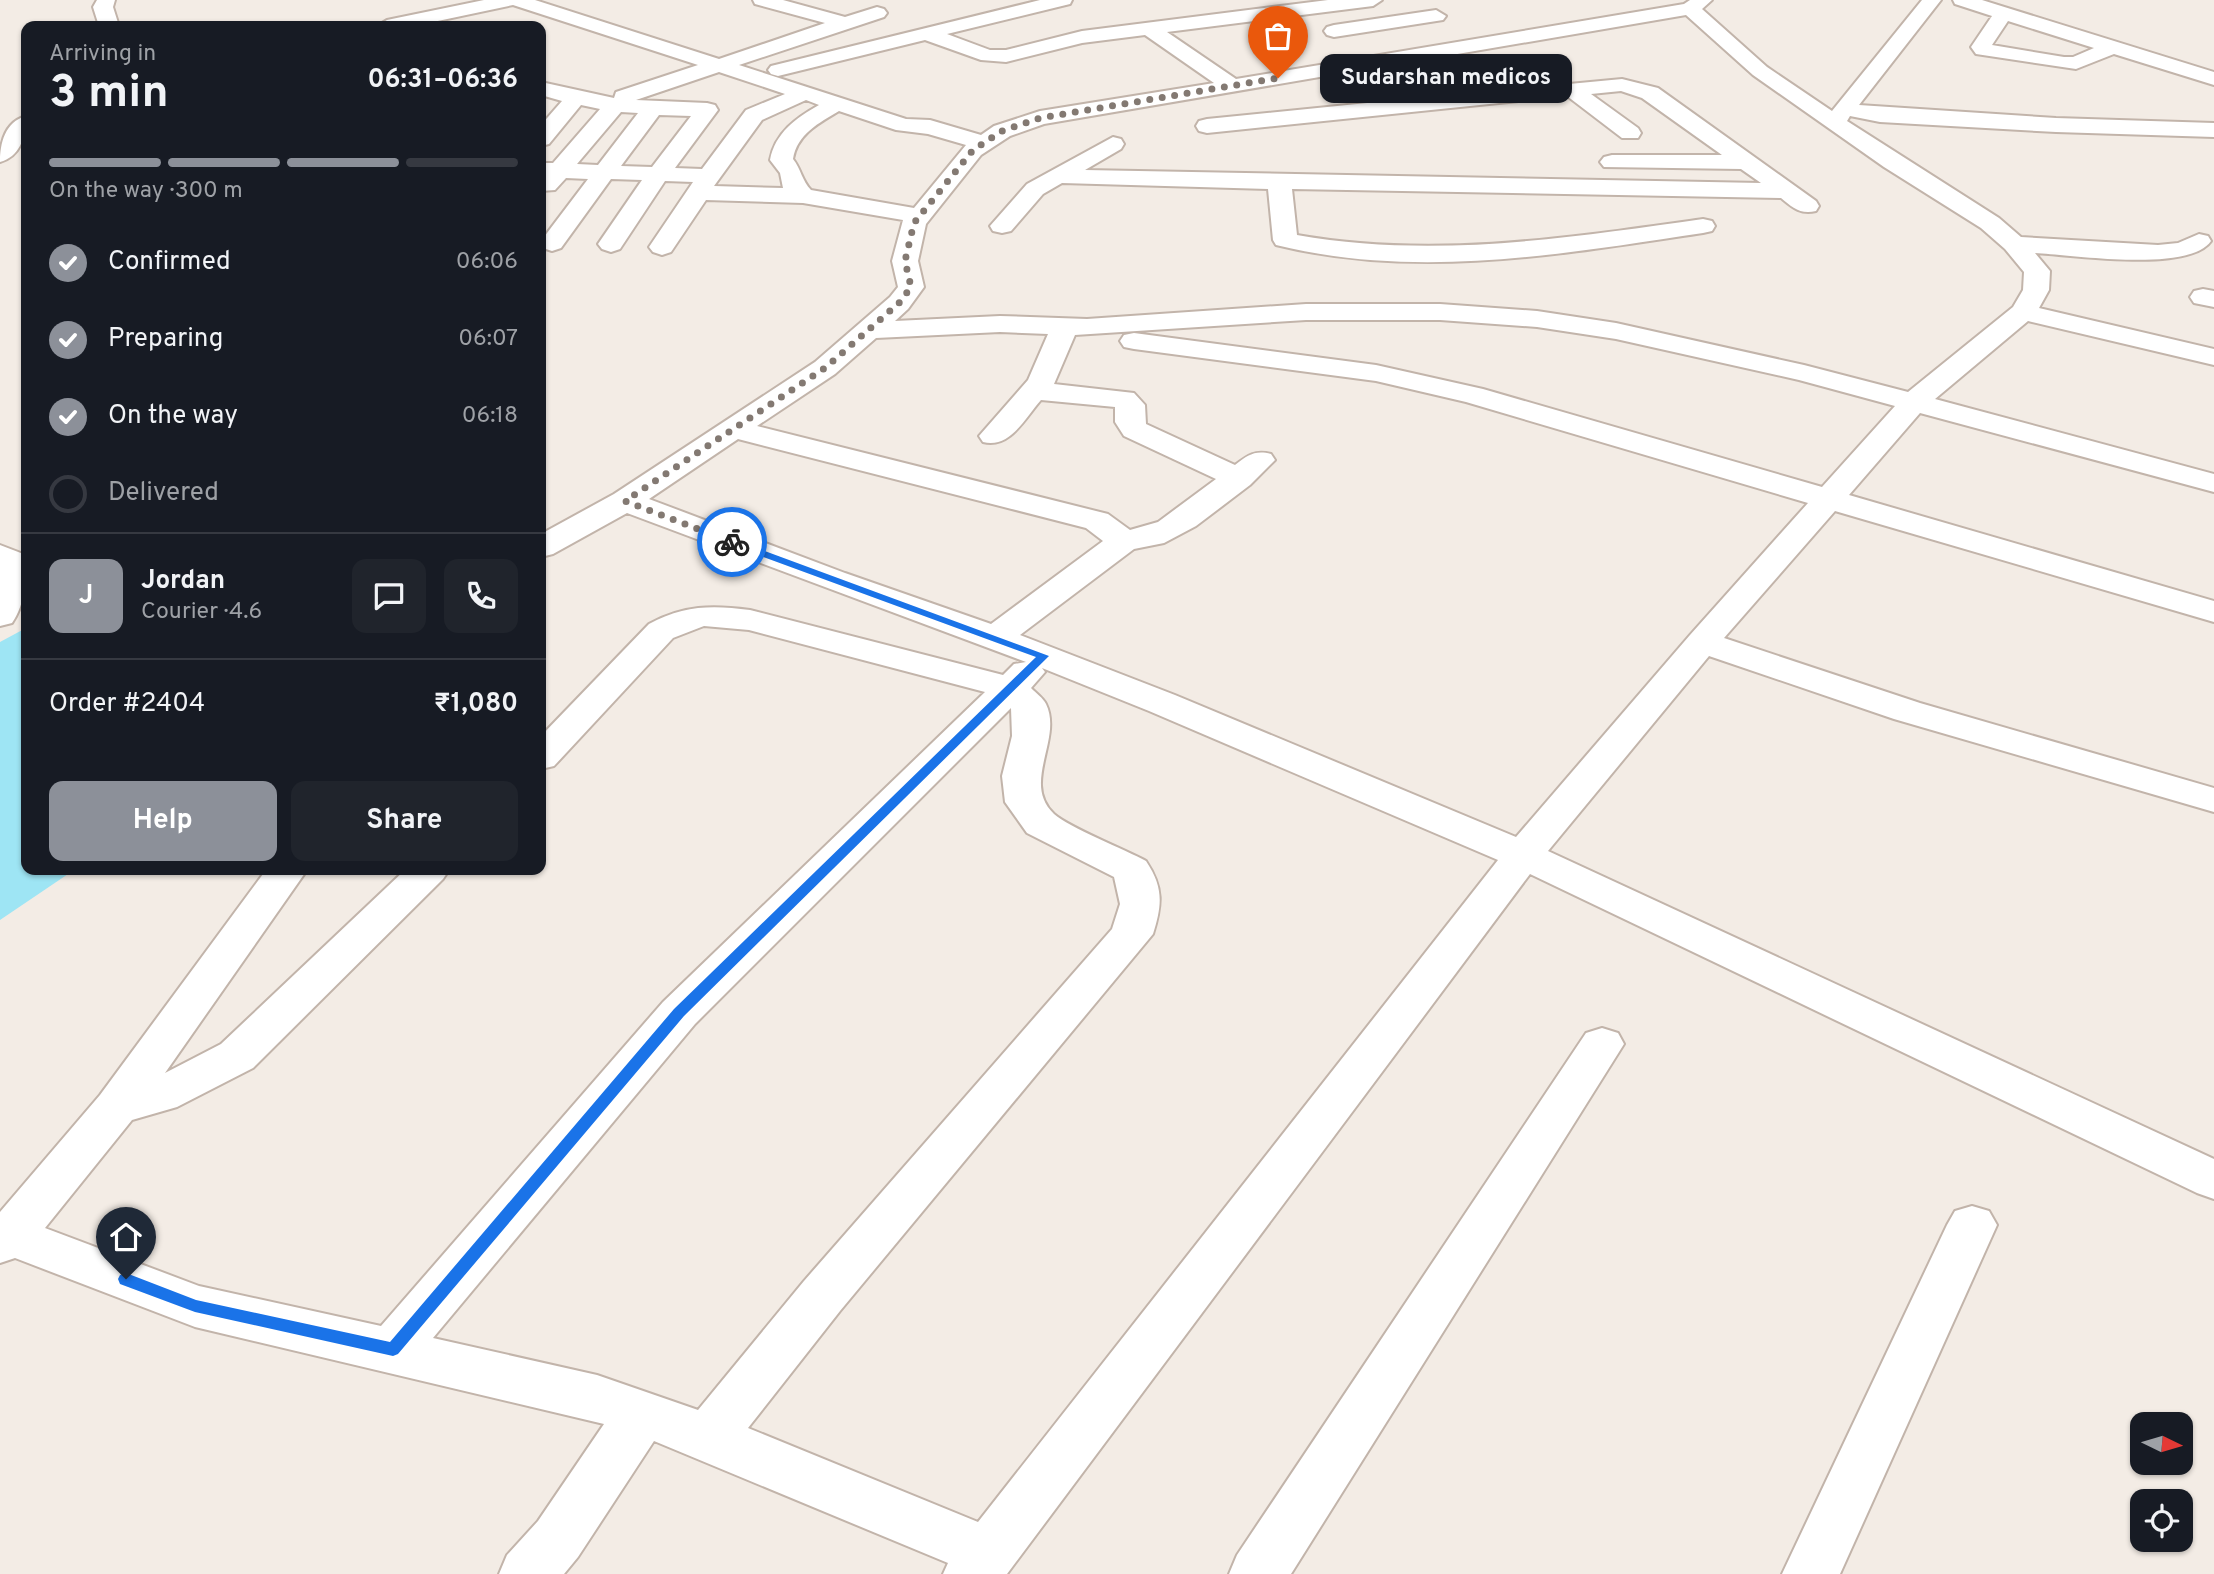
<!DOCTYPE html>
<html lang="en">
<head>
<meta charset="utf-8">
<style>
  body { margin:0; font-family:Overpass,sans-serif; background:#20242c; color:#f1f3f6; height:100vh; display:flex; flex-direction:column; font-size:26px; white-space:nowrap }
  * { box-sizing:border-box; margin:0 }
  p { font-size:23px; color:#9ea1a6 }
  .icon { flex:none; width:38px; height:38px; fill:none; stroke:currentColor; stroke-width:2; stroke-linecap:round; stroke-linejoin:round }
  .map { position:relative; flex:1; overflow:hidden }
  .details { position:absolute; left:21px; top:21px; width:525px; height:854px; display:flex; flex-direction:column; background:#171b24; border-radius:14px; box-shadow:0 2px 5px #0004 }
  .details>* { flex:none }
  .needle { width:46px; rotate:95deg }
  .fabs { position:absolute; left:2130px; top:1412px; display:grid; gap:14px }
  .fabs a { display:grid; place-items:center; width:63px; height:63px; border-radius:14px; background:#171b24; box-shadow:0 2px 5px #0004; font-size:35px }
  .pin { position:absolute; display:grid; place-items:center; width:60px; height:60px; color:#fff; margin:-72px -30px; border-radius:50% 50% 50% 0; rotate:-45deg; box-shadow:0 0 7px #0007 }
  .pin .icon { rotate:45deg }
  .courier { position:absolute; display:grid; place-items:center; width:70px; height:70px; margin:-35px; border:5px solid #1a73e8; border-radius:50%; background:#fff; color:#222; box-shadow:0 2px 9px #0007 }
  .bubble { position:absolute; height:49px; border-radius:14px; background:#171b24; box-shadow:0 2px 5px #0004; font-size:23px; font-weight:700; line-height:49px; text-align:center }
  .headline em { font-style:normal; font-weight:700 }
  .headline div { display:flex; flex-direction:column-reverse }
  .headline { display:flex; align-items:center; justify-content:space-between; height:119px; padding:0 28px }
  h1 { font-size:46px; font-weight:700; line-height:52px }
  .bar { display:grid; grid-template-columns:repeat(4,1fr); gap:10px 7px; align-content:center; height:84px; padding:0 28px }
  .bar i { height:9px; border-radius:5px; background:#363941 }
  .bar .active { background:#8c9099 }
  .bar p { grid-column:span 4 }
  .line { display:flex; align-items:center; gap:18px; padding:0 28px; border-top:2px solid #363941 }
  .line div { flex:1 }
  .round { display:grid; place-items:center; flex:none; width:74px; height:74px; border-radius:14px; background:#20242c }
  ol { padding:0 28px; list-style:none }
  li { display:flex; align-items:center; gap:21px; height:77px }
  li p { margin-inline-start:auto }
  li .icon { padding:7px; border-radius:50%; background:#8c9099; color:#fff; stroke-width:4 }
  li:last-child { color:#9ea1a6 }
  li i { width:38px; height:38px; border:4px solid #363941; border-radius:50% }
  .cta { display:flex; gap:14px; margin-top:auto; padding:14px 28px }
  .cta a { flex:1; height:80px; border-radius:14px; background:#8c9099; color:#fff; font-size:28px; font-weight:700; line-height:80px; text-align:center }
  .cta a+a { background:#20242c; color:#f1f3f6 }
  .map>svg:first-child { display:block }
  .water { fill:#9ee5f4 }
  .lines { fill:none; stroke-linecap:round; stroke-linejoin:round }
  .minor-casing { stroke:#c2b4aa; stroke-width:4 }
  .minor { fill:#fff; fill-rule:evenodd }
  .route { fill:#1a73e8 }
  .done { stroke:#837972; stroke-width:7; stroke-dasharray:0 12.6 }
</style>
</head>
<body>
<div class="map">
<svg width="2214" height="1574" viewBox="0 0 2214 1574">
  <rect width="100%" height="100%" fill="#f3ece5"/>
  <path class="water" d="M26 628V870H74L0 920V642Z"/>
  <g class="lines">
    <g class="minor-casing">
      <path id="minor" d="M97 0H115L113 7 119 26H99L93 7Z
        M484 0H535L719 59 825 23 755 4 753 0H783L845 17 877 7 884 9 887 13 884 17 739 65 906 119 930 120 981 135 994 126 1040 111 1214 83 1145 35 1082 43 1006 62 981 60 925 40 778 76 771 74 768 70 771 66 1040 0H1072L1070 4 947 34 990 50H1006L1082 31 1328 0H1382L1373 6 1167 32 1236 79 1684 4 1690 0H1712L1702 9 1767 67 1832 111 1922 0H1941L1859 105 2056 118 2214 123V137L2056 132 1880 122 1850 116 1847 121 1999 218 2021 237 2158 245 2178 243 2199 234 2208 236 2211 241C2189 273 2073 255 2035 253L2050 271 2049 290 2039 308 2214 349V365L2028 321 1935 399 2214 474V492L1920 413 1849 495 2214 601V622L1835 511 1724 638 1920 703 2214 788V812L1894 719 1709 656 1548 851 2214 1159V1199L2197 1193 1530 874 1007 1574H943L948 1563 654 1441 578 1557 564 1574H499L507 1555 538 1521 604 1424 195 1327 15 1258 0 1263V1212L100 1095 266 870H307L165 1073 221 1044 405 870H449L443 879 253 1068 177 1107 132 1120 45 1228 199 1286 381 1326 663 1002 985 692 749 630 704 626 673 638 554 766 541 769V736L649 624C683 605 713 605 750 610L1003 675 1014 664 1026 662 627 513 553 554 541 557V534L614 494 815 362 890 297 898 287 892 261 903 220 803 203 706 200 671 252 662 255 653 252 649 247 693 182 665 181 620 249 611 252 602 249 598 244 642 180 611 179 561 248 552 251 543 248 541 241 588 179 566 178 555 190 541 191V163H553L600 109 581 105 549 144 541 146V125L562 101 541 95V82L614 98 616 92 698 65 513 5 414 26H377L387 20ZM1686 15 1753 75 1884 167 1981 228 2005 249 2024 272 2023 290 2013 307 1908 392 1804 365 1616 323 1537 311 1440 304H1306L1087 319 1000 316 895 321 908 309 924 287 918 261 926 224 981 155 1010 136 1044 124 1343 73 1377 102 1207 119 1199 121 1196 126 1199 131 1207 133 1567 96 1622 138H1638L1641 133 1638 128 1591 94 1621 91 1642 98 1722 155H1612L1604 157 1600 162 1604 167 1741 169 1761 183 1085 170 1121 149 1124 144 1121 139 1113 137 1027 184 990 226 993 231 1002 233 1011 231 1043 194 1062 183 1268 189 1273 240 1276 245C1417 280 1563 254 1703 233L1712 231 1715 226 1712 221 1703 219C1568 238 1433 259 1297 235L1292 189 1781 198C1792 207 1800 215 1816 211L1819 206 1816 201 1658 88 1622 79 1400 100 1364 70ZM719 72 785 94 746 110 702 169 675 168 718 110 715 105 707 103 636 100ZM806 100 819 105C796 118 775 133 770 160L780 173 783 188 714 186 762 120ZM839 111 896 130 928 134 966 145 914 208 811 190C802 181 801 169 793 159 797 134 819 123 839 111ZM621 112 638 113 598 165 577 164ZM659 115 691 116 652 167 621 166ZM1306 320H1440L1537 327 1616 339 1799 380 1895 406 1822 487 1483 389 1376 365 1134 333 1124 335 1120 341 1124 347 1134 349 1376 381 1466 402 1808 503 1690 635 1516 837 1175 695 1020 635 1134 549 1164 543 1196 526 1250 485 1275 460 1271 454C1255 450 1248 455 1235 465L1146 424 1145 405 1134 393 1054 384 1075 335ZM1000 332 1048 334 1028 380 979 436 983 442C1010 449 1025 418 1041 400L1115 407V422L1124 436 1216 479 1158 522 1130 530 1108 514 757 426 835 374 876 338ZM738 439 1086 528 1103 541 991 624 845 573 649 499ZM1042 668 1149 711 1498 860 978 1522 748 1428 840 1311 1153 934C1162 905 1164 888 1146 861 1126 850 1068 827 1054 814 1021 783 1063 739 1046 704 1043 698 1036 693 1031 688L1045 672ZM1011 708 1012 736 1002 776 1005 802 1027 833 1114 877 1120 904 1112 929 804 1281 698 1410 597 1375 433 1338 695 1024Z
        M1953 0H1982L2214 72V85L2114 54 2076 69 1976 54 1971 47 1992 16 1955 4ZM2008 21 2094 48 2073 57H2064L1992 45Z
        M1436 10 1446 16 1443 20 1334 37 1327 35 1324 31 1327 27 1334 25Z
        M26 116C27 135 20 157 0 162 0 143 5 122 26 116Z
        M2203 289 2214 291V307L2194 303 2190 297 2194 291Z
        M0 545 26 555C26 579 26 603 12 623L0 626Z
        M1602 1028 1618 1033 1624 1044 1291 1574H1229L1237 1555 1586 1033Z
        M1972 1206 1989 1211 1997 1225 1840 1574H1782L1947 1225 1955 1211Z"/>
    </g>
    <use href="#minor" class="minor"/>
  </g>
  <path class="route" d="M728 540H735L1049 656 684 1016 398 1354 393 1356 195 1312 120 1284 118 1279 120 1275 126 1273 196 1300 390 1342 674 1009 1036 657 728 544Z"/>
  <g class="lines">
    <path class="done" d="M732 542 625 501 825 368 899 303 911 287 905 261 914 223 973 150 1002 131 1040 118 1278 78"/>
  </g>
</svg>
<div class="fabs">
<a><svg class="needle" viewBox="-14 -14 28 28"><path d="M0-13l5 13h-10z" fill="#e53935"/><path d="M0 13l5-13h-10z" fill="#9ea1a6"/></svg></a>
<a><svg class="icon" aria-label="locate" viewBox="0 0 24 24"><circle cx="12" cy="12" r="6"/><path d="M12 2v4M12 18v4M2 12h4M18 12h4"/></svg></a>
</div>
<div class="pin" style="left:1278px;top:78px;background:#ea580c"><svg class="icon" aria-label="bag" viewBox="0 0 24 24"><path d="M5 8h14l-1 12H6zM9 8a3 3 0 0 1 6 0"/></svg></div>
<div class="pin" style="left:126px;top:1279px;background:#1f2937"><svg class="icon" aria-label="home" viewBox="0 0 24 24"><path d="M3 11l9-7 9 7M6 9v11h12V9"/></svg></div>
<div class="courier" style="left:732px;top:542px"><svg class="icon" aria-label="bike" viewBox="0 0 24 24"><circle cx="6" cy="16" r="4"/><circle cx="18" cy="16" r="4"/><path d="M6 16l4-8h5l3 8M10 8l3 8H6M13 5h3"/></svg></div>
<div class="bubble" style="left:1320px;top:54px;width:252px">Sudarshan medicos</div>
<section class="details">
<div class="headline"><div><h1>3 min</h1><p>Arriving in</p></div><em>06:31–06:36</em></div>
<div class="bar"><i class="active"></i><i class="active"></i><i class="active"></i><i></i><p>On the way · 300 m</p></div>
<ol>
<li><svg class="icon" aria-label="check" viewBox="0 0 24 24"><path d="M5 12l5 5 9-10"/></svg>Confirmed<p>06:06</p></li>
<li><svg class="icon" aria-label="check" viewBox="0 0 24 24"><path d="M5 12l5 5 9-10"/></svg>Preparing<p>06:07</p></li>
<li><svg class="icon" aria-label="check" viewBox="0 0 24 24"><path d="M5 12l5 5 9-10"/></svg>On the way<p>06:18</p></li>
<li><i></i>Delivered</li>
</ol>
<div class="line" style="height:126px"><b class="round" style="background:#8c9099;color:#fff">J</b><div><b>Jordan</b><p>Courier · 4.6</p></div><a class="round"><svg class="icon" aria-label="chat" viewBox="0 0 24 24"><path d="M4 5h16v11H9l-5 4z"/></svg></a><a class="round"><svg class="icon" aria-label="phone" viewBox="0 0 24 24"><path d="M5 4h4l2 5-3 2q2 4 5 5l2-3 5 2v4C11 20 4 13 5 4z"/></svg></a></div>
<div class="line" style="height:91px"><div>Order #2404</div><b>₹1,080</b></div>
<div class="cta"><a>Help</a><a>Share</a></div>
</section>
</div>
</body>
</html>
